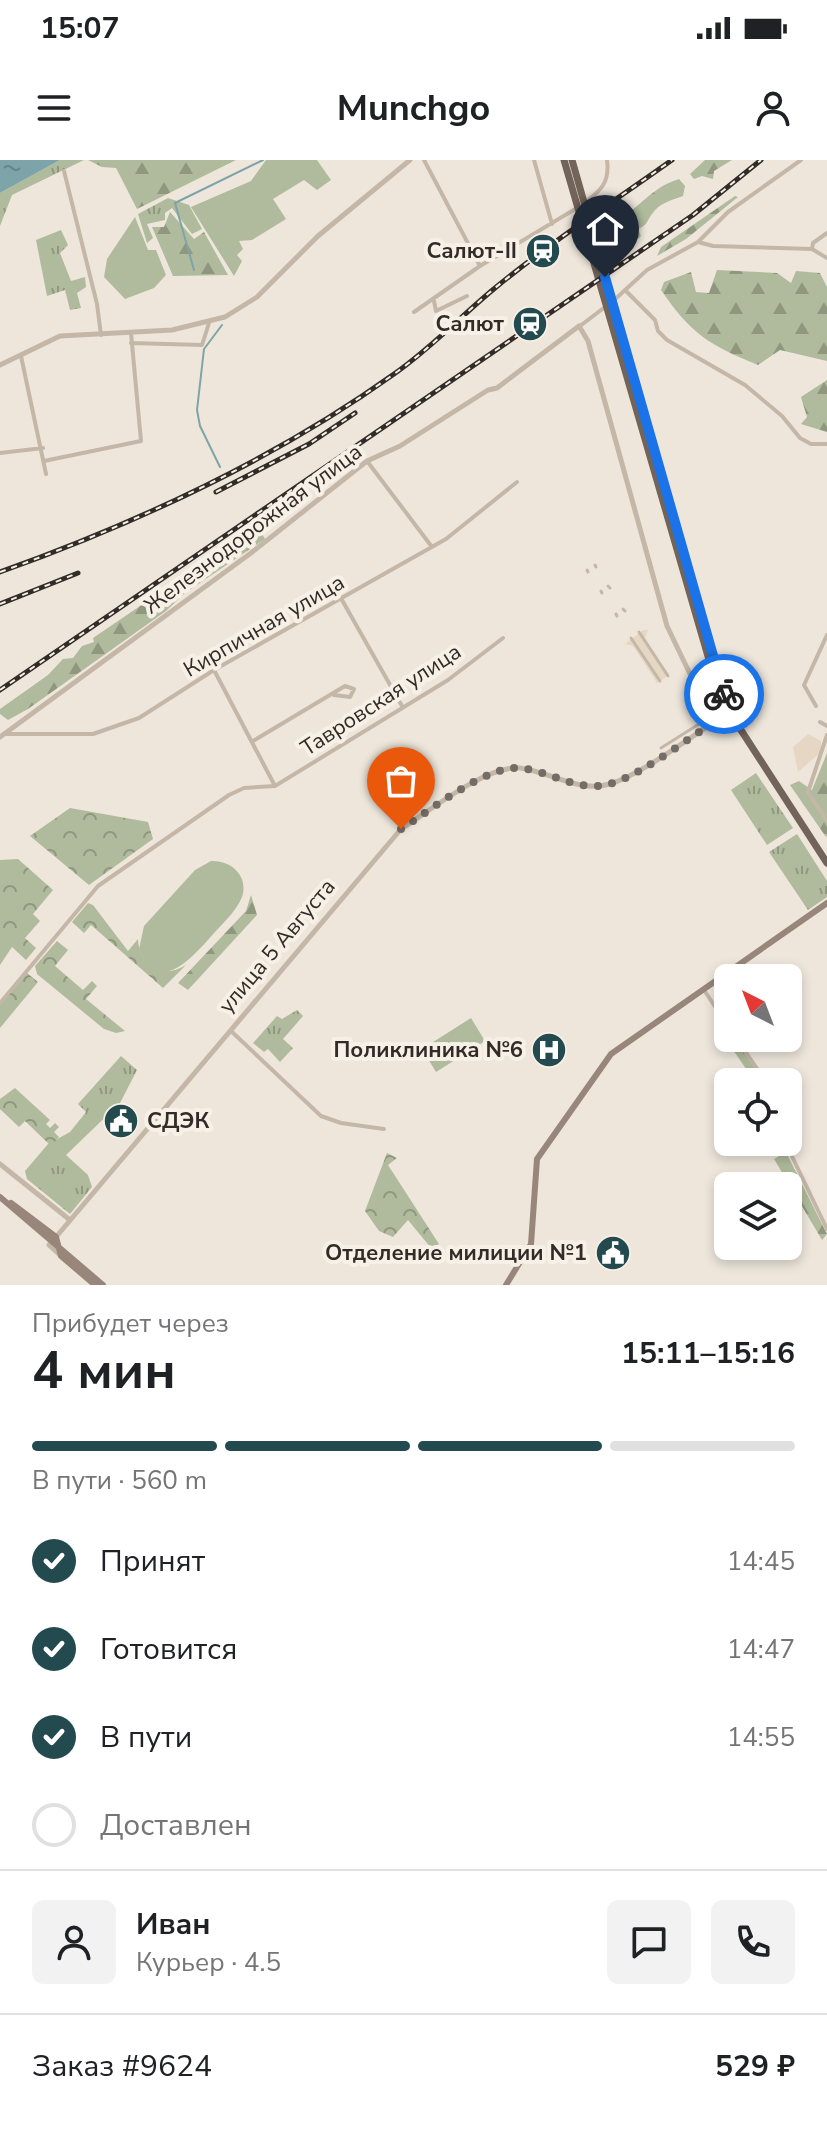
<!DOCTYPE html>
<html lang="ru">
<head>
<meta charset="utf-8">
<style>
  body { margin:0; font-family:"Nunito Sans",sans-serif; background:#f2f2f2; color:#202124; height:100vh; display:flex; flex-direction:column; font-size:30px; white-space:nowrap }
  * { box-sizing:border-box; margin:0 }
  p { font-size:26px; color:#757577 }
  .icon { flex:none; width:44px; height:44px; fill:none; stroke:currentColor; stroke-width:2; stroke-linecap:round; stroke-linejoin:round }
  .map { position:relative; height:1125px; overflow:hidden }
  .panel { display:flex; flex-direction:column; background:#fff; flex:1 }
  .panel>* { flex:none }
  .needle { width:52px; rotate:318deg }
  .controls { position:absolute; left:714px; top:804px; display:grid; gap:16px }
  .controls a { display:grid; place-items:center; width:88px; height:88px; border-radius:12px; background:#fff; box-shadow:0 4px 12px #0003; font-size:40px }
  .pin { position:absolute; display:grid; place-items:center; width:68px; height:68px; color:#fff; margin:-82px -34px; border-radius:50% 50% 50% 0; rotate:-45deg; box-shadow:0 0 8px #0007 }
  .pin .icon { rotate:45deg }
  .courier { position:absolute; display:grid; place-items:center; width:80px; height:80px; margin:-40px; border:6px solid #1a73e8; border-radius:50%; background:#fff; color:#222; box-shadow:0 2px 10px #0007 }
  .headline em { font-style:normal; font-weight:700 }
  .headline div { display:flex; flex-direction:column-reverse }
  .headline { display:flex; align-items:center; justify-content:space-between; height:136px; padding:0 32px }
  h1 { font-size:52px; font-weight:700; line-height:60px }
  .bar { display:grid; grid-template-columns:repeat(4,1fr); gap:12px 8px; align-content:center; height:96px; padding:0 32px }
  .bar i { height:10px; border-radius:6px; background:#e0e0e0 }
  .bar .current { background:#224a4f }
  .bar p { grid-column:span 4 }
  .line { display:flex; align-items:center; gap:20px; padding:0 32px; border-top:2px solid #e0e0e0 }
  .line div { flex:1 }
  .round { display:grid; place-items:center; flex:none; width:84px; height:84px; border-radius:12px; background:#f2f2f2 }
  ol { padding:0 32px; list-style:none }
  li { display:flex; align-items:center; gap:24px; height:88px }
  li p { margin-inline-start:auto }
  li .icon { padding:8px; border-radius:50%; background:#224a4f; color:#fff; stroke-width:4 }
  li:last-child { color:#757577 }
  li i { width:44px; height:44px; border:4px solid #e0e0e0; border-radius:50% }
  .status { display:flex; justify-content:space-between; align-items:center; height:56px; padding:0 40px; background:#fff; direction:ltr }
  .status svg { height:22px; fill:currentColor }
  header { display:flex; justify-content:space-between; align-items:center; height:104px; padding:0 32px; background:#fff; font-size:36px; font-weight:700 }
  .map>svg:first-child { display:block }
  .grass { fill:url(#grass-tufts) }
  .forest { fill:url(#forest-firs) }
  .park { fill:url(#park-crowns) }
  .garden { fill:#afbb9c }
  .plaza { fill:#e5d7c3 }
  .water { fill:url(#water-ripples) }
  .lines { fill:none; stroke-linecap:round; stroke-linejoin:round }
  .stream { stroke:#7da4a8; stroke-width:2 }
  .pedestrian { stroke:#c5b7a8; stroke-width:3 }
  .minor { stroke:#c5b7a8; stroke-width:4 }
  .tertiary { stroke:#c5b7a8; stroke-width:5 }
  .secondary { stroke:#98867a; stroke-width:6 }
  .primary { stroke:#73645a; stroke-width:7 }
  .rail-casing { stroke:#322b27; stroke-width:5 }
  .rail { stroke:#f7f0e6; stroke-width:2; stroke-dasharray:6; stroke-linecap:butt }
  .done { stroke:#746c66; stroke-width:8; stroke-dasharray:0 14.4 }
  .route { stroke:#1a73e8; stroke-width:10 }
  .labels { text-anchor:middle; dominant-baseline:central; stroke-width:8; stroke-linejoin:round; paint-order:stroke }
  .poi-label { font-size:22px; font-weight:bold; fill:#322b27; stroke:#f7f0e6; text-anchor:end }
  .street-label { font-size:22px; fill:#322b27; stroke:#f7f0e6 }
</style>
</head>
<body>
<div class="status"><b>15:07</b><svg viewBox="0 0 49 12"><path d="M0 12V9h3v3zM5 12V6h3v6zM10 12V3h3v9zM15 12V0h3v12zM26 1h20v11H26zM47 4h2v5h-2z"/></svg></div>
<header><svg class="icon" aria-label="menu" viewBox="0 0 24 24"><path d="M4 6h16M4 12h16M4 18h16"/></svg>Munchgo<svg class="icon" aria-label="person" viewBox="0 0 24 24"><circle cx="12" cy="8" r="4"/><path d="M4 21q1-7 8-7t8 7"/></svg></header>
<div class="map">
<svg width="827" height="1125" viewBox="0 0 827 1125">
  <defs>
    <pattern id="grass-tufts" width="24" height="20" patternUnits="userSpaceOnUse" patternTransform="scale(2)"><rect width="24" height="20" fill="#afbb9c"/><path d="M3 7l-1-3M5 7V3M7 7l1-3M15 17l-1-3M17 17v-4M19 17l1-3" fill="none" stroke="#8f987f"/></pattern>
    <pattern id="forest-firs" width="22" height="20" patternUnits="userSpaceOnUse" patternTransform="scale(2)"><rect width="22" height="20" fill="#afbb9c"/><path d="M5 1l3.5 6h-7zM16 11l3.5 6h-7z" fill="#8f987f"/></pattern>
    <pattern id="park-crowns" width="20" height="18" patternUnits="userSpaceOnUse" patternTransform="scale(2)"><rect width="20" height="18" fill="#afbb9c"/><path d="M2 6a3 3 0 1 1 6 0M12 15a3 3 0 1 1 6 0" fill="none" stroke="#8f987f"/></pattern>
    <pattern id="water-ripples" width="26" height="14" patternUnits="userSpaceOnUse" patternTransform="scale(2)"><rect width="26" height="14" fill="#7da4a8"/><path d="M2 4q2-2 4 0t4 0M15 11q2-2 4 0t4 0" fill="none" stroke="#678689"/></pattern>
  </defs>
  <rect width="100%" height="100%" fill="#eee6db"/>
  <path class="grass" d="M60 0H84L12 35 0 66V33Z
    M168 38 189 45 202 69 192 74 172 48 165 53V60L147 64 153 78 147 83 138 54Z
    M61 70 68 85 60 93 71 121 85 117 86 127 77 133 81 148 70 150 65 130 47 136 36 80Z
    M756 613 793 668 767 685 731 630Z
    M797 674 827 721V737L808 750 769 692Z
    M297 850 303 856 283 879 293 888 280 902 268 889 264 892 253 883 277 856 282 859Z
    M121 896 137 910 120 943 66 995 88 1015 92 1027 70 1054 27 1019 25 1011 48 984 70 972 86 952 78 944Z"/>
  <path class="forest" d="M88 0H236L137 49 116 8 102 7Z
    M705 0H732L714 11 713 19 702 16 694 19 690 14Z
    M679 19 685 26 683 36C672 40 659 43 652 54 646 62 648 65 638 69L641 76 638 79 622 73 624 82 614 85 606 74V67C634 56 648 28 679 19Z
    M735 36 738 37 686 79 657 96 661 87Z
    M170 52 194 79 204 72 228 115 173 116 152 67H164Z
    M717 110 777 113 791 123 796 111 820 113 827 127V201L780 190 758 205C709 185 691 174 661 130L664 122 691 112 696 132 709 133Z
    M827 220V272L801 264 807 257 801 237Z
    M252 370 261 372 265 379 185 433 166 451 28 549 8 560 0 554V549L48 515 63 499 73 498 82 486 94 482 93 478Z
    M827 593V675L826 677 790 625 799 621 812 630Z
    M251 735 257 755 188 830 178 823 246 751Z
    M786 992 827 1074 822 1080 774 999Z"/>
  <path class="park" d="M70 648 148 662 153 679 89 725 30 676Z
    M18 699 53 730 33 754 40 761 25 778 36 788 26 800 12 787 0 805V700Z
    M88 743 93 745 128 791 138 779C139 806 162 820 186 805L163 828 91 765 84 773 72 762Z
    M57 781 68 790 55 806 83 830 92 821 97 826 86 839 125 871 116 873 104 869 37 814 35 806Z
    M27 813 38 822 0 868V845Z
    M724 864 728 878H734L764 922H755L718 868Z
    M15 928 50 960 46 964 50 968 55 963 59 967 54 972 59 977 51 986 25 961 19 967 0 949V939Z
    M387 993 397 998 388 1005 439 1084 431 1088 408 1060 393 1077 379 1071 365 1051Z"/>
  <path class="garden" d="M266 0H317L331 20 317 30 304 20 273 39 286 59 252 80 239 81 243 89 237 95 242 101 234 116 191 47 251 21Z
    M135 57 148 90H156L166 115 154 128 125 139 104 117 107 99Z
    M211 701C231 700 249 716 242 737 237 750 224 762 215 772 196 793 159 840 139 789L144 766 195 710Z
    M471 858 485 881 436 912 422 889Z"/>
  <path class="plaza" d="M643 470H648L645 478 669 515 657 523 633 486 625 484Z
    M808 574 821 581V592L798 612 793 587Z"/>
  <path class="water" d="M0 0H60L0 33Z"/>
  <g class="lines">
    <path class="stream" d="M194 110 175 43 263 0
      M220 307 200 266 197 250 204 189 222 165"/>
    <path class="pedestrian" d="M595 405 596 407
      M587 410 588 412
      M608 426 610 428
      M601 431 602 433
      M623 449 625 451
      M616 454 617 456
      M639 472 668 516
      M631 478 660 521
      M661 588 707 559"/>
    <path class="minor" d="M424 0 480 106
      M534 0 552 64
      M64 11 97 144 101 175
      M584 43C601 31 610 22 607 0
      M698 82 713 86 812 89 827 98
      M812 89 813 83 827 73
      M625 130 655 160 658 171 667 180 745 225 782 256 800 278 811 284H827
      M434 141 436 151 467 136
      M612 142 647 110 698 82 728 52 801 0
      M414 152 480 106 577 48
      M580 166 605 147
      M131 183 202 185 209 163
      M21 196 46 314
      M0 293 43 288
      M44 301 141 281 131 173
      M367 301 432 387
      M342 440 402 546
      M214 510 275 626
      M816 546 804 525 827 475
      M820 562 827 566
      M4 574H93L139 558 214 510 446 379 517 322
      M827 575 808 632 827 661
      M253 581 345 526 354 529 350 537 334 535
      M704 830 728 866
      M0 843 98 726 229 635 244 628 275 626 448 520 503 478
      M231 871 321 956 341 963 384 969
      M736 878 766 922
      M788 955 800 974 786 984 827 1069"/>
    <path class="tertiary" d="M0 205 60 176 172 170 225 157 257 137 318 76 410 0
      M0 577 251 393 367 301 400 286 488 230 497 228 579 166 588 181 667 466 713 562
      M0 1004 70 1060
      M56 1077 401 669C430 651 486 605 520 608 551 612 578 633 610 624 646 613 697 571 732 551
      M53 1081 49 1085 61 1096"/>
    <path class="secondary" d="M0 1037 103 1125
      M11 1043 56 1077 61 1096 95 1125
      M506 1125 531 1084 537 999 611 894 827 743"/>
    <path class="primary" d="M564 0 712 510 739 567 827 703
      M572 0 720 520"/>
    <g class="rail-casing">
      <path id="rail" d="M216 332 309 284 355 253
        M0 412C137 363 275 299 394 214 430 189 461 156 495 128 551 82 613 42 672 0
        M0 444 78 413
        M0 530 693 55 761 0"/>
    </g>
    <use href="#rail" class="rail"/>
  </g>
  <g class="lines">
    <path class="done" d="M401 669C430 651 486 605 520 608 551 611 578 633 610 624 646 613 697 571 732 551L724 534"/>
    <path class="route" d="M605 117 724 534"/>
  </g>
  <defs>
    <g id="station-disc" transform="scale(1.8)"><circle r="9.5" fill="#224a4f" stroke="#f7f0e6"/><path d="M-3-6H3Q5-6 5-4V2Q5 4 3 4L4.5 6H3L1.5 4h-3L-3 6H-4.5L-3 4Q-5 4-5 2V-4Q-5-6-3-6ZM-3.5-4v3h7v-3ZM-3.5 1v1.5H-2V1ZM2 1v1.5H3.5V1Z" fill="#fff"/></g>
    <g id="hospital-disc" transform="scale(1.8)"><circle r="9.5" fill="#224a4f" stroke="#f7f0e6"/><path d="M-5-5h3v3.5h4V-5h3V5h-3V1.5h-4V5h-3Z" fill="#fff"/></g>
    <g id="civic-disc" transform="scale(1.8)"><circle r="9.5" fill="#224a4f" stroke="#f7f0e6"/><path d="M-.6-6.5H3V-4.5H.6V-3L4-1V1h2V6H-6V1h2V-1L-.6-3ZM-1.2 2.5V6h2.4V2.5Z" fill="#fff"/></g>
  </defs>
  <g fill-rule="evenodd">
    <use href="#station-disc" x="543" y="91"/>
    <use href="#station-disc" x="530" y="164"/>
    <use href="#hospital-disc" x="549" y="890"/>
    <use href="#civic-disc" x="121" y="961"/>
    <use href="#civic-disc" x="613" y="1093"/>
  </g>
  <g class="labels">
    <g class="poi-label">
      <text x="517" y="91">Салют-II</text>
      <text x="504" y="164">Салют</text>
      <text x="523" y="890">Поликлиника №6</text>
      <text x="147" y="961" text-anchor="start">СДЭК</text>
      <text x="587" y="1093">Отделение милиции №1</text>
    </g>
    <g class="street-label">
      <text transform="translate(253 369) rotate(-37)">Железнодорожная улица</text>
      <text transform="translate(264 466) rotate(-30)">Кирпичная улица</text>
      <text transform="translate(381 540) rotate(-33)">Тавровская улица</text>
      <text transform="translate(277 786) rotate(-50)">улица 5 Августа</text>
    </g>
  </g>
</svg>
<div class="controls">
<a><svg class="needle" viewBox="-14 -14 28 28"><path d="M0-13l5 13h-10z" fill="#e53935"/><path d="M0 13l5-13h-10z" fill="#757577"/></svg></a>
<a><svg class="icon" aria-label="locate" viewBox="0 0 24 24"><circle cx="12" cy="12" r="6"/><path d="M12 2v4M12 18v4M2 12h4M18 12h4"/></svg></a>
<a><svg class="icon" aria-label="layers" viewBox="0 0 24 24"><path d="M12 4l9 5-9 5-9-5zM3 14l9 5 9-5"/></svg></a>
</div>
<div class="pin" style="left:401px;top:669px;background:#ea580c"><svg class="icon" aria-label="bag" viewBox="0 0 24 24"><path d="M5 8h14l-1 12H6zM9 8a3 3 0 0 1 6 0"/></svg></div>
<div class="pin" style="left:605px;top:117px;background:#1f2937"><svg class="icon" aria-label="home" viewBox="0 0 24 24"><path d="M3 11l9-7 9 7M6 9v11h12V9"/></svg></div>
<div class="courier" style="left:724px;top:534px"><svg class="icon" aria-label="bike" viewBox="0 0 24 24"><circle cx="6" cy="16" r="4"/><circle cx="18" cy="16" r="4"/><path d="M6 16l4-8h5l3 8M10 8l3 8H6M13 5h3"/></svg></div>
</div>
<section class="panel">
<div class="headline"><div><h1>4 мин</h1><p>Прибудет через</p></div><em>15:11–15:16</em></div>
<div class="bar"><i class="current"></i><i class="current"></i><i class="current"></i><i></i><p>В пути · 560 m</p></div>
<ol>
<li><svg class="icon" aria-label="check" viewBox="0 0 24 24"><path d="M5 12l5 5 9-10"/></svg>Принят<p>14:45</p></li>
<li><svg class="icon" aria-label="check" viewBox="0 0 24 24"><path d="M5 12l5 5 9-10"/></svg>Готовится<p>14:47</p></li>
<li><svg class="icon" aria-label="check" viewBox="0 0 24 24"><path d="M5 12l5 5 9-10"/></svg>В пути<p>14:55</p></li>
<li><i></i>Доставлен</li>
</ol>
<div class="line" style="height:144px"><a class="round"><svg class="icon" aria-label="person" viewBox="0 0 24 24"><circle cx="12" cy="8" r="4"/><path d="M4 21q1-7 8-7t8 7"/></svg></a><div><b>Иван</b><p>Курьер · 4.5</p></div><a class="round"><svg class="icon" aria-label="chat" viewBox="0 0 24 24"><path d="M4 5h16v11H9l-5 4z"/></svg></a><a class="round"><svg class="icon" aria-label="phone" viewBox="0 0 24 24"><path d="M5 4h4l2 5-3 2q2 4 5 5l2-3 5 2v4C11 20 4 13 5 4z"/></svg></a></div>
<div class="line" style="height:104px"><div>Заказ #9624</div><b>529 ₽</b></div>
</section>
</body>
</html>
